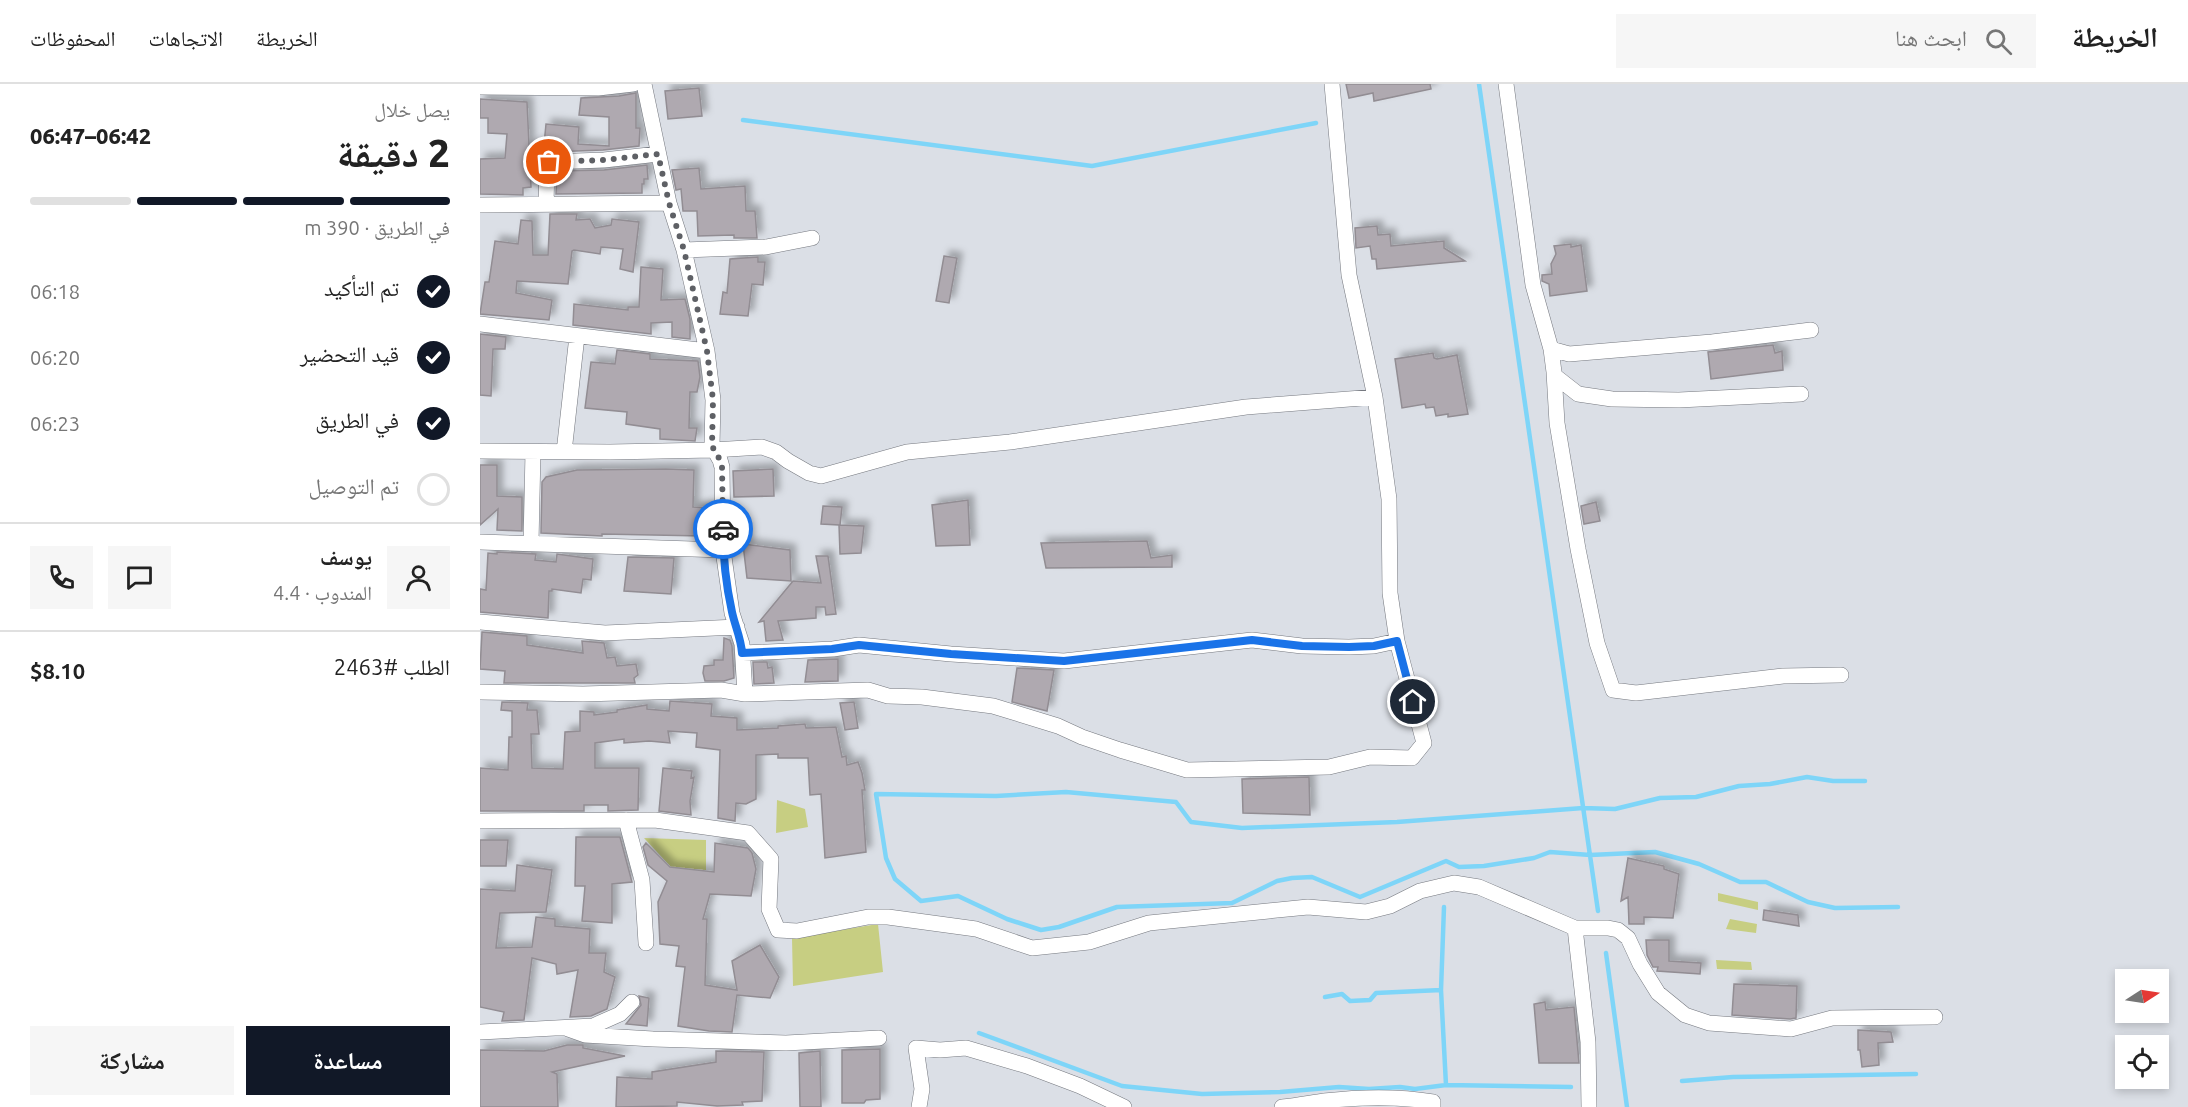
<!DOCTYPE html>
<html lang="ar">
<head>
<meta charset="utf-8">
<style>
  body { margin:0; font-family:Ubuntu,"Noto Naskh Arabic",sans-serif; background:#f6f6f6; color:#222; direction:rtl; height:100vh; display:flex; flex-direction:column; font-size:22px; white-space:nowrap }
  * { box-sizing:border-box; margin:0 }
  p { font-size:20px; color:#767676 }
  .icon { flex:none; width:33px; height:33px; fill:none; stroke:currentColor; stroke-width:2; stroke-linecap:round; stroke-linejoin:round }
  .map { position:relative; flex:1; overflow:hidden; direction:ltr }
  .side { display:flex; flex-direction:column; background:#fff; width:480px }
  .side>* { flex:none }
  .needle { width:39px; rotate:78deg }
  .controls { position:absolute; left:1635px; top:885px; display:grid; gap:12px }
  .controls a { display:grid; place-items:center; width:54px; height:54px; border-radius:0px; background:#fff; box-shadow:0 3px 9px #0003; font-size:30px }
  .pin { position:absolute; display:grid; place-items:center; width:51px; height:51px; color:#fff; margin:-26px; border:3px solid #fff; border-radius:50%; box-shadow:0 2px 6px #0007 }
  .courier { position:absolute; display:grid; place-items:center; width:60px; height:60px; margin:-30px; border:4px solid #1a73e8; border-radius:50%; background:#fff; color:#222; box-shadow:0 2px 8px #0007 }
  .summary em { font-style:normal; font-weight:800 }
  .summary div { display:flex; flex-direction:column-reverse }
  .summary { display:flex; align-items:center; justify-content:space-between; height:102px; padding:0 30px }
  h1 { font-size:39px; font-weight:800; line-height:45px }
  .bar { display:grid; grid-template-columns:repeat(4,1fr); gap:9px 6px; align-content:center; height:72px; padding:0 30px }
  .bar i { height:8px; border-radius:4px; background:#e0e0e0 }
  .bar .selected { background:#111827 }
  .bar p { grid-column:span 4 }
  .line { display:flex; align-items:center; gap:15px; padding:0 30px; border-top:2px solid #e0e0e0 }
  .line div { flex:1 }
  .round { display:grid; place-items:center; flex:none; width:63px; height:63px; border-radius:0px; background:#f6f6f6 }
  ol { padding:0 30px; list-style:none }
  li { display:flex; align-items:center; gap:18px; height:66px }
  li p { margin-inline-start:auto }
  li .icon { padding:6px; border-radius:50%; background:#111827; color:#fff; stroke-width:4 }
  li:last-child { color:#767676 }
  li i { width:33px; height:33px; border:3px solid #e0e0e0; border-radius:50% }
  .primary-button { display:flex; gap:12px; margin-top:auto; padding:12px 30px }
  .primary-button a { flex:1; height:69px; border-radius:0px; background:#111827; color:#fff; font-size:24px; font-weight:800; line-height:69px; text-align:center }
  .primary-button a+a { background:#f6f6f6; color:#222 }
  header { display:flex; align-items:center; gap:36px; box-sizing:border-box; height:84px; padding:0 30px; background:#fff; border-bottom:2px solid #e0e0e0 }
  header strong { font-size:28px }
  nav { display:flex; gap:33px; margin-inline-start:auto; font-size:21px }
  .search { width:420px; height:54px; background:#f6f6f6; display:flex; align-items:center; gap:15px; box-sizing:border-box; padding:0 21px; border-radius:0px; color:#767676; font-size:22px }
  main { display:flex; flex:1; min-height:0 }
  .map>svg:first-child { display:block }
  .green { fill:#c7ce82 }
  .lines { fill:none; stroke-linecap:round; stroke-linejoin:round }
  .stream { stroke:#7ed5f8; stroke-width:4.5 }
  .building { fill:#afa9b0; stroke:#928d93; stroke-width:1.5; filter:url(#shadow) }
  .minor-casing { stroke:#75787f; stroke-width:16 }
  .minor { stroke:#fff; stroke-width:15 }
  .done { stroke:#5e6065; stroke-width:6; stroke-dasharray:0 10.8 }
  .route { stroke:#1a73e8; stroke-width:8 }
</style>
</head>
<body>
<header>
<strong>الخريطة</strong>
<div class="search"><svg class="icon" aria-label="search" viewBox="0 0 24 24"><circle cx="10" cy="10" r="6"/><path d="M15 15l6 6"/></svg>ابحث هنا</div>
<nav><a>الخريطة</a><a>الاتجاهات</a><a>المحفوظات</a></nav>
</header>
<main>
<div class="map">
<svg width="1708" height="1023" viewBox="0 0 1708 1023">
  <defs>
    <filter id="shadow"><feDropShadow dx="5.5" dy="-5.5" stdDeviation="3" flood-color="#0004"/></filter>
  </defs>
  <rect width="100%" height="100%" fill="#dbdfe6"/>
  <path class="green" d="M297 716 325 725 328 743 296 749Z
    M164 754 226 756V786L191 783Z
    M1238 809 1278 818V826L1238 817Z
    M1250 835 1277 840 1276 849 1246 845Z
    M398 840 403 888 313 902 312 854Z
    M1236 876 1271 878 1272 886 1237 885Z"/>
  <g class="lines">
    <path class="stream" d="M999 0 1118 827
      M263 36 612 82 836 39
      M1385 697H1353L1327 693 1290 700 1259 702 1216 713 1180 714 1135 725 1103 724 917 738 762 744 711 738 696 718 586 708 516 712 396 710 406 774 415 795 441 817 478 812 527 835 561 846 579 843 637 823 752 819 797 797 812 794 832 793 880 813 966 777 979 783 1004 782 1054 774 1070 768 1110 771 1175 768 1219 780 1260 798H1286L1328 818 1355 824 1418 823
      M964 823 961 906 966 1001 1091 1003
      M1126 869 1147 1023
      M845 913 862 910 870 917 890 916 896 909 961 906
      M499 949 642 1002 722 1010 800 1008 859 1003 889 1005 920 1003 935 1005 966 1001
      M1202 997 1253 993 1436 990"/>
  </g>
  <path class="building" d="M866 0H950L951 5 894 17 893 9 869 14Z
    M219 4 222 32 188 35 185 7Z
    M156 9V44H160L159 62 123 66 69 68 63 71 66 40 99 43 98 60 129 62V33L99 31 101 14 139 12Z
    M0 15 47 18 51 103 43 104V111L0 110V75L25 74 27 50 8 49V34H0Z
    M167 81 168 95H164V100H162V109L76 110 77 87 124 86Z
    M219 84 221 105 265 102 266 127H275L277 154H254V151L218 152 217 127H203L201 105 196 106 192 86Z
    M70 130H97L96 136 110 135 115 144 131 141 132 135 159 138 153 188 140 185 143 165 121 163 120 170 94 166 92 167 88 200 37 197 36 209 72 216 69 236 0 230 5 198H9L15 157 38 160 41 136 52 137 53 171H68Z
    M897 142 898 151 910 150 911 162 964 157V164L985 177 897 185 896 175H892L890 162 876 164 875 144Z
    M1091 160V163L1101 161 1107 207 1070 212 1069 200 1062 197V191L1072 190 1071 180 1076 170 1074 162Z
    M464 172 477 174 469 219 456 217Z
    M278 173V178H285L283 201 272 200 268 232 240 230 243 208 247 209 250 175Z
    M161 183 183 185 181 216 205 215 210 235V255L192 253V238L171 239V250L93 241 94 220 148 226V223H159Z
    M0 250 26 253 25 265H13L11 312 0 311Z
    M1293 261 1295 269 1302 267 1303 286 1231 295 1228 268Z
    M137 266 170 270V275L218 277 220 293 217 308H210L209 344H217L215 357 180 355V345L146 340 147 328 105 324 111 278 135 280Z
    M953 269 954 274 957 275 977 271 988 330 968 333V330L956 332 954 323 946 324 945 320 922 324 915 275Z
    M0 381H17V412L42 413V447L17 446 18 425 0 441Z
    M186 385 214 386 213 423 231 424V441L229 447 223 452 122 450V452L61 449 62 398 66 393 97 386Z
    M293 385 294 412 254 413 253 387Z
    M488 416 490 461 456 462 452 421Z
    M1116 418 1120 437 1104 440 1101 422Z
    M343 422 362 423 360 441 384 442 381 469 360 470 359 441 341 440Z
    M667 457 671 474 692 471V483L566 484 561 459Z
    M263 460 310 466 311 497 267 494Z
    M17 468 56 470 55 476 76 478 77 470 113 475 111 496 103 495 101 509 72 505V507H69L68 534 0 528V505L6 506 8 469 17 470Z
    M336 472H348L356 530 346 531 345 523H336V534L298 537 303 556 286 557 284 537 279 538 313 497 341 499Z
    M148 473 194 474 191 510 144 507Z
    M2 548 47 552V561L103 569 102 557 124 559 127 574 135 573 137 582 156 580 158 591 154 594 155 599H24L25 587 0 585Z
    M244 554 250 556 252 562 254 594 244 597H225L223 589 224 582 234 581V576H243Z
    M358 575V597L325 598 328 576Z
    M273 578H287L288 584 292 583 294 599 274 600Z
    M537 584 574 586 567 627 532 618Z
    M190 617 232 620 231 632 257 634V646L298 644V642L325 640 326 644 356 643 362 673 366 672 367 681 378 678 382 689 385 706H382L386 768 345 774 341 710 330 711 328 674H298V670L276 671V715L266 720 256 719 255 737 238 734 240 666 216 663 217 649 188 647 190 659 169 657 144 659V655L115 659V684H159L158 726 128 727V721H104V727H0V684L28 686 29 653H32V627L21 626 22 618 48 619 47 626H57L59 650H51L52 684 83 685 85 648 100 647V627L114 628V631L137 628V626L167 621V625L189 627Z
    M374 618 378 644 365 646 360 619Z
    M183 684 212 687 211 694 214 693 210 717 211 731 179 727Z
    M829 693 830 731 763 729 762 695Z
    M96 753H140L152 798 132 800V839L102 837 105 802H95Z
    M0 756H28L26 782H0Z
    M166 759 190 783 234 788 235 759 268 764 272 769 276 785 271 812 230 810 223 835H227L225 901 257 906 252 877 280 861 299 893 290 914 257 911 252 948 229 947 198 942 205 883 196 882 199 862 180 860 178 818 187 797 168 781 163 763Z
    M1148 774 1184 782V785L1199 790 1193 834 1164 833V840H1149L1148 813 1141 817Z
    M37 781 72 786 66 828 20 829 16 864 52 863 56 833 75 835V842L110 845 109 869H126L124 888 135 893 127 925 111 932 90 933 98 886 77 890 76 880 52 874 44 936 22 937 24 928 0 923V805L35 807Z
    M1284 826 1318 831 1319 842 1283 836Z
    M1166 856H1189V877L1221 879 1220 890 1177 887 1178 883H1173L1167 871Z
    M1254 900 1317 902 1316 934 1310 935 1252 931Z
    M159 912 169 914 167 942 146 940 161 921Z
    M1065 918 1066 926 1094 923 1099 979H1059L1054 920Z
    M1378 946 1411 948 1413 958 1398 959 1399 981 1382 983 1380 966H1378Z
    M87 961H103V964L145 972 72 988 77 990 78 1023H0V966L64 967Z
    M400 965V1015L386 1016 384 1019H362V966Z
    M236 967 284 968 282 1017 262 1018 263 1021 237 1022 197 1018V1022L136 1023 137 993 172 995V988L236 978Z
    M340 967 341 1023H320L319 969Z"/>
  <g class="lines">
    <g class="minor-casing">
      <path id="minor" d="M164 0 189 119 204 166 227 267 233 316 232 362 240 376 242 383 243 466 252 529 262 560 265 610
        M1026 0 1053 201 1071 265 1074 288 1077 339 1098 465 1117 559 1133 606 1156 609 1303 592 1361 591
        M0 3 118 4 153 0
        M66 120 67 82 69 78 124 76 178 70
        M0 121 189 119
        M204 166 286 163 332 154
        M0 240 227 267
        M1071 265 1089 270 1232 258 1331 246
        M1075 292 1098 310 1132 315 1199 316 1321 310
        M0 367 130 368 233 366 282 363 296 368 308 377 329 389 341 392 427 368 530 358 766 323 895 313
        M84 368 97 252
        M0 458 243 466
        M51 459 53 368
        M0 538 125 549 257 543
        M263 569 353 565 379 561 471 570 584 577 772 556 822 562 869 563 894 562 917 557 910 509 909 415 895 313 869 191 852 0
        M0 608 103 610 241 606 265 610 388 606 408 612 442 613 513 622 578 642 602 653 640 666 707 686 849 683 890 673 932 674 944 659 917 557
        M146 736 162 796 166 859
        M0 737 175 736 268 749 291 775 289 825 298 846 317 847 388 833H408L496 845 552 864 609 858 669 839 828 823 886 828 910 822 940 807 974 799 999 803 1095 844H1128L1138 846 1148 854 1160 880 1178 909 1205 931 1229 939 1311 945 1352 934 1455 933
        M1095 844 1108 958 1109 1023
        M88 945 105 951 173 955 306 959 399 954
        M0 948 113 942 140 930 152 918
        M439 1023 442 1005 436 964 460 966 486 964 547 982 600 1002 644 1023
        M802 1023C816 1022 830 1019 844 1017 879 1013 918 1012 953 1018V1023"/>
    </g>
    <use href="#minor" class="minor"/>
  </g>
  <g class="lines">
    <path class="done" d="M69 78 124 76 178 70 189 119 204 166 227 267 233 316 232 362 240 376 242 383 243 445"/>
    <path class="route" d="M243 445C243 472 246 501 252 528 255 542 261 554 262 569L352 565 379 561 471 570 584 577 772 556 822 562 869 563 894 562 917 557 933 618"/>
  </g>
</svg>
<div class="controls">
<a><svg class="needle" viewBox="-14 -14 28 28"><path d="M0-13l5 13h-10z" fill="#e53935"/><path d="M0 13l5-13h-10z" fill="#767676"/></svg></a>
<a><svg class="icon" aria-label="locate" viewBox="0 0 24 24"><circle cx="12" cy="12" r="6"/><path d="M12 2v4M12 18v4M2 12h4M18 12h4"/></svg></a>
</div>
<div class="pin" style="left:69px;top:78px;background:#ea580c"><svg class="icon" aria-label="bag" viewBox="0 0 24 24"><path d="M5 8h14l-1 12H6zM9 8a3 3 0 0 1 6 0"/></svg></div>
<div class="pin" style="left:933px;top:618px;background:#1f2937"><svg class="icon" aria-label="home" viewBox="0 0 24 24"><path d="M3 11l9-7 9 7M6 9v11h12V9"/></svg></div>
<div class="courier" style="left:243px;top:445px"><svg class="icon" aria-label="car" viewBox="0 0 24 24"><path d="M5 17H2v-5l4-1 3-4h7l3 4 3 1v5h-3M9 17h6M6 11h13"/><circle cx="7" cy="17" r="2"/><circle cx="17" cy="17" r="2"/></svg></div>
</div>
<section class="side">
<div class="summary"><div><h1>2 دقيقة</h1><p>يصل خلال</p></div><em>06:42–06:47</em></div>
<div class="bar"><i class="selected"></i><i class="selected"></i><i class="selected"></i><i></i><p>في الطريق · 390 m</p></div>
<ol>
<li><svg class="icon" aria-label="check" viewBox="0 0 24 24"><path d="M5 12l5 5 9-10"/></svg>تم التأكيد<p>06:18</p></li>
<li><svg class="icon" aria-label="check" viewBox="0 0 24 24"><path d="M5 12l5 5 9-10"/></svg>قيد التحضير<p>06:20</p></li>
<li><svg class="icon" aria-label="check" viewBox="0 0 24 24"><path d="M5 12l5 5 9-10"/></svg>في الطريق<p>06:23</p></li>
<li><i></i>تم التوصيل</li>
</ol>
<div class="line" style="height:108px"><a class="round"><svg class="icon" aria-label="person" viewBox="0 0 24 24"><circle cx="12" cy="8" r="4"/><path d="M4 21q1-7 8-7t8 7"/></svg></a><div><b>يوسف</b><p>المندوب · 4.4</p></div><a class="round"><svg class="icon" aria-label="chat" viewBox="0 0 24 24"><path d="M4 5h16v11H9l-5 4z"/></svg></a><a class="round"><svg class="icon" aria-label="phone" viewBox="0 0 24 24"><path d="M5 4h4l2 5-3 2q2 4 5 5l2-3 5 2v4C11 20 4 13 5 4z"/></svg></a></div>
<div class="line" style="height:78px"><div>الطلب #2463</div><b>$8.10</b></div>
<div class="primary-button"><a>مساعدة</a><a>مشاركة</a></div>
</section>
</main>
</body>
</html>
